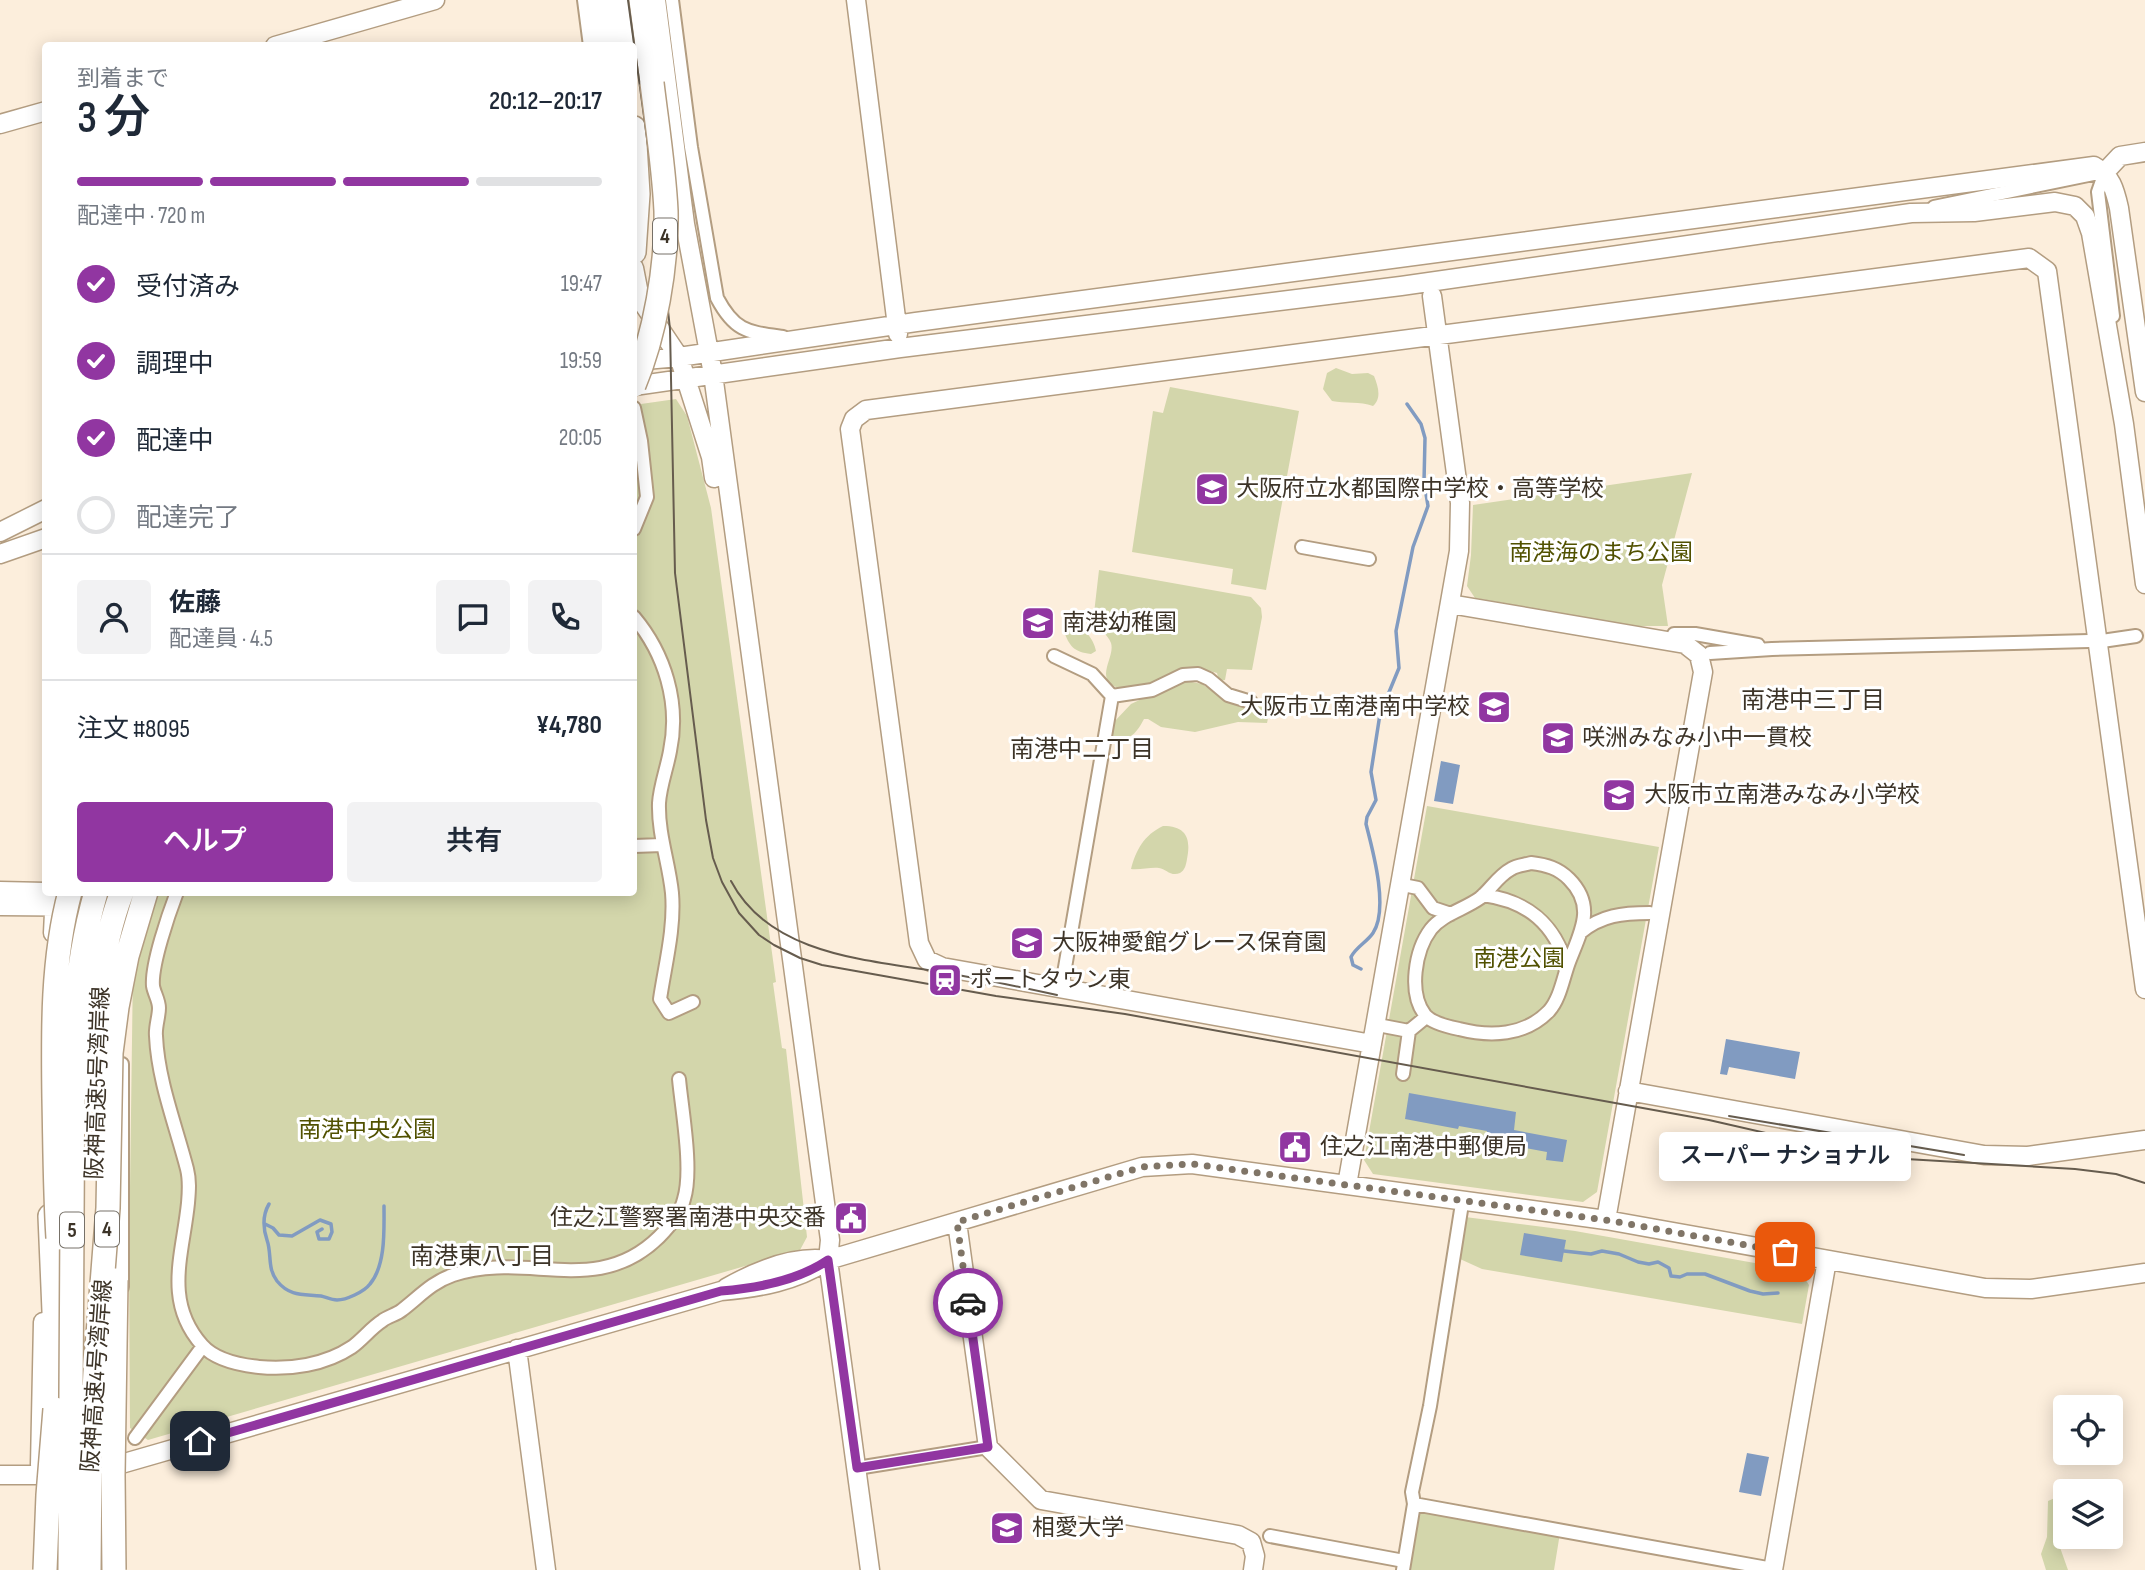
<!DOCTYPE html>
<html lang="ja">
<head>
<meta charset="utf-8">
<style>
  body { margin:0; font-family:"Sofia Sans Condensed","Noto Sans JP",sans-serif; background:#f2f2f3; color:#1f2937; height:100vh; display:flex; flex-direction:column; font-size:26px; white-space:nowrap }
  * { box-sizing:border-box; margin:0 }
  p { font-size:23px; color:#747a83 }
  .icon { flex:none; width:38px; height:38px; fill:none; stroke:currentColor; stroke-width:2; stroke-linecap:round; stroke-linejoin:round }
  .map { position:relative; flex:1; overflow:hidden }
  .sheet { position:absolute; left:42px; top:42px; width:595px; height:854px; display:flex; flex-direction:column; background:#fff; border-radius:7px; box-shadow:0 4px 18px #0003 }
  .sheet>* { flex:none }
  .tools { position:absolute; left:2053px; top:1395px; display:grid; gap:14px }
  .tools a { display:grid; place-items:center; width:70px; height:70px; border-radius:7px; background:#fff; box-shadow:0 4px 18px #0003; font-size:35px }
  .pin { position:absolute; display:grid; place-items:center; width:60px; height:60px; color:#fff; margin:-30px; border-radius:14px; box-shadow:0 4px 10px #0006 }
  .courier { position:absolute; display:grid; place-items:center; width:70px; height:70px; margin:-35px; border:5px solid #9136a1; border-radius:50%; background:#fff; color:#222; box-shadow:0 2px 9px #0007 }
  .bubble { position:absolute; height:49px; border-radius:7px; background:#fff; box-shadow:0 4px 18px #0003; font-size:23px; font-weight:600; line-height:49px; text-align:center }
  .summary em { font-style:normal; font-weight:600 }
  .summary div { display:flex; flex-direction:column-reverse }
  .summary { display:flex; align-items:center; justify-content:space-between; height:119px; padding:0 35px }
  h1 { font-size:46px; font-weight:600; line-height:52px }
  .bar { display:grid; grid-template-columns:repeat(4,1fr); gap:10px 7px; align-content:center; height:84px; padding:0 35px }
  .bar i { height:9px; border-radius:5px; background:#e0e1e3 }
  .bar .on { background:#9136a1 }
  .bar p { grid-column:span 4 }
  .line { display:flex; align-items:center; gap:18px; padding:0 35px; border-top:2px solid #e0e1e3 }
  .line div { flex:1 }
  .round { display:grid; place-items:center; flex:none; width:74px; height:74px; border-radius:7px; background:#f2f2f3 }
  ol { padding:0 35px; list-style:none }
  li { display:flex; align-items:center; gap:21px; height:77px }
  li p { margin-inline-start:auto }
  li .icon { padding:7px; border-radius:50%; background:#9136a1; color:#fff; stroke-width:4 }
  li:last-child { color:#747a83 }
  li i { width:38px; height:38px; border:4px solid #e0e1e3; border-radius:50% }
  .action { display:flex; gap:14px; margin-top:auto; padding:14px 35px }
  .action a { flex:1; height:80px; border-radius:7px; background:#9136a1; color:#fff; font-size:28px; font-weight:600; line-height:80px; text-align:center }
  .action a+a { background:#f2f2f3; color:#1f2937 }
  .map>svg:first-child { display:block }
  .green { fill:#d3d6ab }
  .water { fill:#819bc1 }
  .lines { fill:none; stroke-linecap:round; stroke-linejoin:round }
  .stream { stroke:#819bc1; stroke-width:3.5 }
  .street-casing { stroke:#b39d81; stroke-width:16 }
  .secondary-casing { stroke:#b39d81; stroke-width:21 }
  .highway-casing { stroke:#b39d81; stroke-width:26 }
  .street { stroke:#fff; stroke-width:12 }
  .secondary { stroke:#fff; stroke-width:18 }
  .highway { stroke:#fff; stroke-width:23 }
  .tram { stroke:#665c4e; stroke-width:2 }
  .highway-bridge-casing { stroke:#b39d81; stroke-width:26; stroke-linecap:butt }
  .highway-bridge { stroke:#fff; stroke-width:23 }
  .done { stroke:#807567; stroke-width:7; stroke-dasharray:0 12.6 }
  .route { stroke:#9136a1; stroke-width:9 }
  .labels { text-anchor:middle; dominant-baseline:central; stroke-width:6; stroke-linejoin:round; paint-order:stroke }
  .shield { fill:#fff; stroke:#777168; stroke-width:2 }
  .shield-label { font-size:21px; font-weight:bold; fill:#3d3428 }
  .poi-label { font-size:23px; fill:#3d3428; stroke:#fff; text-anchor:start }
  .park-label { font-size:23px; fill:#515100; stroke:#fff }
  .street-label { font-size:23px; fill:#3d3428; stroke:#fff }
  .neighbourhood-label { font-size:24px; fill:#3d3428; stroke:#fff }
</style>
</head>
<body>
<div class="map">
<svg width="2145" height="1570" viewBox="0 0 2145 1570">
  <rect width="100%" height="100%" fill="#fceedc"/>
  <path class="green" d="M1336 368 1352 374 1368 373 1374 376C1378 386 1382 398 1373 406 1360 401 1345 404 1332 401L1323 389 1327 373Z
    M1170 387 1299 411 1266 590 1231 584 1233 569 1132 552 1153 411 1163 413Z
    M676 399 687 416 711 508 776 982 773 983 782 1048 786 1049 807 1237 800 1250 148 1440 130 1428 129 1261 134 893 634 892V405Z
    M1692 473 1662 585 1668 626H1635L1475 598 1467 586 1471 555 1473 505Z
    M1099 570 1251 597 1261 608 1262 617 1252 670 1227 669 1225 680 1219 681 1217 673C1212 672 1206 669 1201 670 1180 671 1130 700 1111 684 1098 674 1115 656 1111 643 1108 635 1099 628 1093 622Z
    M1067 624C1081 623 1094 638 1096 651L1091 654C1074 652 1069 646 1064 631Z
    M1182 680 1202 684 1222 698 1270 709 1267 723 1238 722 1195 732 1161 727 1148 719H1144C1136 734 1130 741 1112 740L1114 722 1131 704Z
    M1427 806 1659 847 1597 1192 1583 1202 1373 1174 1364 1160Z
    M1163 826C1187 826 1191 839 1187 859 1186 865 1185 870 1180 873 1171 877 1166 869 1159 868 1151 867 1140 870 1131 869 1136 850 1144 835 1163 826Z
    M1465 1217 1575 1231 1800 1271 1809 1285 1802 1324 1482 1269 1460 1259Z
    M2055 1498 2059 1508 2057 1539 2068 1570H2046L2041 1554 2047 1537 2048 1501Z
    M1429 1509 1560 1533 1554 1570H1407L1417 1515Z"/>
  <path class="water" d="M1441 761 1460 765 1453 804 1434 801Z
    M1726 1039 1800 1052 1795 1079 1729 1067 1727 1075 1720 1074Z
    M1409 1093 1516 1112 1514 1130 1567 1140 1563 1162 1546 1160 1547 1152 1486 1141 1487 1131 1459 1126 1458 1129 1405 1119Z
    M1524 1233 1566 1240 1562 1262 1520 1255Z
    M1747 1453 1769 1457 1761 1496 1739 1492Z"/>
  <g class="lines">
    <path class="stream" d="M1361 969 1353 965 1351 957C1356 947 1367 942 1373 933 1389 909 1373 851 1366 824L1367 817 1376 800 1371 772 1380 714 1399 668 1396 631 1413 547 1428 506 1424 482 1425 438 1421 424 1407 404
      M269 1204C262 1216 263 1228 267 1240 272 1254 267 1268 277 1281 290 1297 304 1294 321 1296 326 1297 331 1300 337 1300 346 1300 364 1292 370 1284 386 1265 384 1229 384 1206
      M265 1224 273 1228 279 1235 292 1236 320 1220 331 1224 332 1232 329 1239H319L317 1232 322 1229
      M1564 1251 1591 1254 1602 1251 1619 1254 1638 1262 1649 1264 1658 1262 1669 1268 1671 1276 1680 1277 1687 1274H1705L1750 1291 1763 1294 1778 1293"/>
    <g class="street-casing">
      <path id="street" d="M584 0 590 46
        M672 0 691 147 717 298C735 332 748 332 783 337
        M2105 172 2098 192 2113 316
        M1934 207 2098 173
        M634 408 641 441 647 497 634 529
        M1302 547 1369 559
        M634 617C665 654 680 703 670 751 667 768 660 786 659 803 658 834 669 863 672 893 675 928 665 965 660 999L669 1013 693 1002
        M1674 634H1695L1758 645
        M2102 641 2136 636
        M1710 653 1772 649 2089 641
        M1054 656 1092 674 1112 696
        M1112 696 1152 690 1183 675 1198 674 1209 679 1228 695 1251 702
        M634 846 662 845
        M1531 863C1547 865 1558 868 1569 879 1596 906 1581 931 1569 962 1563 978 1560 999 1549 1011 1525 1036 1490 1037 1459 1029 1449 1027 1432 1023 1425 1015 1408 993 1415 950 1431 929 1443 914 1465 909 1480 898 1491 889 1498 876 1511 869 1517 865 1525 865 1531 863Z
        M1408 886 1418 888 1433 908 1451 914
        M177 892C169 913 151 965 153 986 154 993 159 1000 159 1008 159 1017 155 1027 156 1036 158 1081 176 1126 187 1169 190 1181 189 1191 188 1203 183 1254 163 1301 202 1345 215 1360 240 1365 259 1367 290 1370 325 1365 352 1347 363 1339 371 1328 382 1321 388 1316 396 1315 402 1310 419 1297 432 1282 453 1275 526 1250 596 1299 659 1237 669 1227 681 1212 684 1199 693 1170 682 1111 679 1079
        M1483 895C1528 901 1555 924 1567 967
        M1580 933C1601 915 1623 913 1650 913
        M1063 979 1112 696
        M1383 1026 1409 1031
        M122 1064V1287
        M1403 1074 1409 1031 1426 1017
        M135 1438 203 1346
        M857 1468 988 1447
        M1414 1504 1773 1569
        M1270 1536 1404 1561
        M1403 1570 1414 1504 1412 1492 1430 1406 1461 1210"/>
    </g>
    <g class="secondary-casing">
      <path id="secondary" d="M598 0 604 46
        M656 0 685 224 713 374 830 1240 828 1260 870 1570
        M856 0 898 334
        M275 46 435 0
        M0 124 46 111
        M2105 172 2120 156 2145 152
        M634 268 640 299 679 357 711 457 714 478
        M634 361 679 357 916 322 2094 166C2111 175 2115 190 2119 208L2145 392
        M634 386 900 348 1401 286 1911 213 1974 212 2055 202 2075 206 2085 216 2091 233 2124 424 2145 584
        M0 532 46 509
        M0 554 46 538
        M1450 604 1685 644 1699 655 1703 672 1606 1220
        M0 891 46 892
        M0 906 115 907
        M53 933 55 892
        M1372 1044 942 967 927 960 919 943 850 429 854 419 866 410 2029 258 2047 271 2145 989
        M1628 1091 1984 1155 2028 1156 2145 1140
        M1347 1185 1459 551 1460 503 1432 296
        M957 1222 988 1447 1041 1500 1238 1535 1251 1542 1255 1556 1253 1570
        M726 1288C756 1271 793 1255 828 1260
        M517 1349 546 1570
        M40 1465 43 1322
        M101 1467 121 1464 721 1291C758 1288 797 1281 828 1260L1142 1167 1192 1164 1606 1220 1985 1288 2031 1289 2145 1273
        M0 1475H40L59 1472
        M1773 1570 1827 1260"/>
    </g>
    <g class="highway-casing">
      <path id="highway" d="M616 0 622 46
        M641 0 652 83
        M634 128 638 194 634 252
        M50 1216 54 1311 55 1409"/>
    </g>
    <use href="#street" class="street"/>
    <use href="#secondary" class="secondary"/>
    <use href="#highway" class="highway"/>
    <path class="tram" d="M628 0 658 218 670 329 675 573 706 820 713 858 722 882 739 913 759 935 774 945 800 958 822 965 996 996 1125 1014 1709 1120 1796 1140 1906 1159 2075 1169 2116 1174 2145 1183
      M731 881C771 957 871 960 946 973 983 979 1020 987 1057 995
      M1729 1116 1964 1155"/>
    <g class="highway-bridge-casing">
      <path id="highway-bridge" d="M634 385C655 335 667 266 666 211 664 168 657 125 652 83
        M94 1090C95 1024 98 954 122 892
        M58 1238C55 1192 55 1146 54 1099 53 1031 52 959 70 892
        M45 1570 48 1495 55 1409
        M70 1570 73 1048C75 995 81 944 96 892
        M89 1570 90 1460 95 1373 108 1208 111 1053 117 1007 127 956 146 892
        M114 1570 113 1475 116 1280"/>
    </g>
    <use href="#highway-bridge" class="highway-bridge"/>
  </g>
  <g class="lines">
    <path class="done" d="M968 1303 957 1222 1142 1167 1192 1164 1606 1220 1785 1252"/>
    <path class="route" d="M200 1441 721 1291C758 1288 797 1281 828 1260L857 1468 988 1447 968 1303"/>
  </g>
  <defs>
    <g id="school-square" transform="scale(1.75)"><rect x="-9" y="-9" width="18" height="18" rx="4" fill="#9136a1" stroke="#fff"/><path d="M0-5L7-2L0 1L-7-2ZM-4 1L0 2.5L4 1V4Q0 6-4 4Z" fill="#fff"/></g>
    <g id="station-square" transform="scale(1.75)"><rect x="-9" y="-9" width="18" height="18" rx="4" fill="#9136a1" stroke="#fff"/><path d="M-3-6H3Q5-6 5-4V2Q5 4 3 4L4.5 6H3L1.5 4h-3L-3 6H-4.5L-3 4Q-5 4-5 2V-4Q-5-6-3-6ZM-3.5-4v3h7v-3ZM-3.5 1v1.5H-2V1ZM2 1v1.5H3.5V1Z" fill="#fff"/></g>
    <g id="civic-square" transform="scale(1.75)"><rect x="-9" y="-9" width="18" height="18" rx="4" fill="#9136a1" stroke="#fff"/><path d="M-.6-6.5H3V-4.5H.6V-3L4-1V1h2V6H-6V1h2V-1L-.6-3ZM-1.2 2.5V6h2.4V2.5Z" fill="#fff"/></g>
    <g id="university-square" transform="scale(1.75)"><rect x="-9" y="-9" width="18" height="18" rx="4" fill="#9136a1" stroke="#fff"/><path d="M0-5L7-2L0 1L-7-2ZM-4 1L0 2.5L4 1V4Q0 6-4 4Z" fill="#fff"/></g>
  </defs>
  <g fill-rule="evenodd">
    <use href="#school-square" x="1212" y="489"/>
    <use href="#school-square" x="1038" y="623"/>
    <use href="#school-square" x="1494" y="707"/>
    <use href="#school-square" x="1558" y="738"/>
    <use href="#school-square" x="1619" y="795"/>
    <use href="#school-square" x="1027" y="943"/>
    <use href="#station-square" x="945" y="980"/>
    <use href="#civic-square" x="1295" y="1147"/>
    <use href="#civic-square" x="851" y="1218"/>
    <use href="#university-square" x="1007" y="1528"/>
  </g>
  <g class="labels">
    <g class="shield">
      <rect x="653" y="218.5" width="24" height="35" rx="5"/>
      <rect x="95" y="1211.5" width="24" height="35" rx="5"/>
      <rect x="60" y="1212.5" width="24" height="35" rx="5"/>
    </g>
    <g class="shield-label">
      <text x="665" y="236">4</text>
      <text x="107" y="1229">4</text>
      <text x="72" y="1230">5</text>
    </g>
    <g class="poi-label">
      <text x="1236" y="489">大阪府立水都国際中学校・高等学校</text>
      <text x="1062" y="623">南港幼稚園</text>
      <text x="1470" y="707" text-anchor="end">大阪市立南港南中学校</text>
      <text x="1582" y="738">咲洲みなみ小中一貫校</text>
      <text x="1644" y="795">大阪市立南港みなみ小学校</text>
      <text x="1052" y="943">大阪神愛館グレース保育園</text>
      <text x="970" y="980">ポートタウン東</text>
      <text x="1320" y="1147">住之江南港中郵便局</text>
      <text x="826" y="1218" text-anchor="end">住之江警察署南港中央交番</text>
      <text x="1032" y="1528">相愛大学</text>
    </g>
    <g class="park-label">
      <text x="1601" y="553">南港海のまち公園</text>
      <text x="1519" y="959">南港公園</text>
      <text x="367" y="1130">南港中央公園</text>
    </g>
    <g class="street-label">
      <text transform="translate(98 1083) rotate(-88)">阪神高速5号湾岸線</text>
      <text transform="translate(97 1376) rotate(-86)">阪神高速4号湾岸線</text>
    </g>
    <g class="neighbourhood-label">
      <text x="1813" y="700">南港中三丁目</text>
      <text x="1082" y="749">南港中二丁目</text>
      <text x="482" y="1256">南港東八丁目</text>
    </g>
  </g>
</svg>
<div class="tools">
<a><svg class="icon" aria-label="locate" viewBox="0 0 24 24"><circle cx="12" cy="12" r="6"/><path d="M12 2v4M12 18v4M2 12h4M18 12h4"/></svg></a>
<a><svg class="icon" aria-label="layers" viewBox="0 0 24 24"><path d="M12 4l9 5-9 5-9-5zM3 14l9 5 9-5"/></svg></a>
</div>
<div class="pin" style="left:1785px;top:1252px;background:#ea580c"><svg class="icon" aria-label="bag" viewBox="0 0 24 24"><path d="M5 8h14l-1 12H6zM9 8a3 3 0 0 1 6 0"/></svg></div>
<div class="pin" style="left:200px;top:1441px;background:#1f2937"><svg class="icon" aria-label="home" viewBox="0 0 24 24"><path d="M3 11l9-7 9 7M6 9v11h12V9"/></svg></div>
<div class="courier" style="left:968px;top:1303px"><svg class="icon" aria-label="car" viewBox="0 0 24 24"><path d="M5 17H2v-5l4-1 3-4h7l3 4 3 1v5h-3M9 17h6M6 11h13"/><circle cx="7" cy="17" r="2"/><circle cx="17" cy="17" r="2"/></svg></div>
<div class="bubble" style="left:1659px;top:1132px;width:252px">スーパー ナショナル</div>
<section class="sheet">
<div class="summary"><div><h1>3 分</h1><p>到着まで</p></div><em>20:12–20:17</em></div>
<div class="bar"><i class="on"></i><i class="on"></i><i class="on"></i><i></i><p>配達中 · 720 m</p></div>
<ol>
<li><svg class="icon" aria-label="check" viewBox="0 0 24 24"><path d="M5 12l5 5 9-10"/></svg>受付済み<p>19:47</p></li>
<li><svg class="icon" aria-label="check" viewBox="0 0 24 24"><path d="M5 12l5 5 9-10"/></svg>調理中<p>19:59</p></li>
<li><svg class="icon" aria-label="check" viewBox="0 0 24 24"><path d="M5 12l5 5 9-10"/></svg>配達中<p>20:05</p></li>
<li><i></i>配達完了</li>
</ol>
<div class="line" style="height:126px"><a class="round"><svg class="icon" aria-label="person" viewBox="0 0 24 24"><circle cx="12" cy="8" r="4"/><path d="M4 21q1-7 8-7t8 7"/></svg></a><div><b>佐藤</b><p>配達員 · 4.5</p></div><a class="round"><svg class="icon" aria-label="chat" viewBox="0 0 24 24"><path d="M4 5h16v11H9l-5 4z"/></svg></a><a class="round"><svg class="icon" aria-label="phone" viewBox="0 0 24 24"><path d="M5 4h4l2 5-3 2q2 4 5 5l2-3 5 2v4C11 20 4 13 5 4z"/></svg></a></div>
<div class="line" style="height:91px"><div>注文 #8095</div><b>¥4,780</b></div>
<div class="action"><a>ヘルプ</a><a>共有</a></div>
</section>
</div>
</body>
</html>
